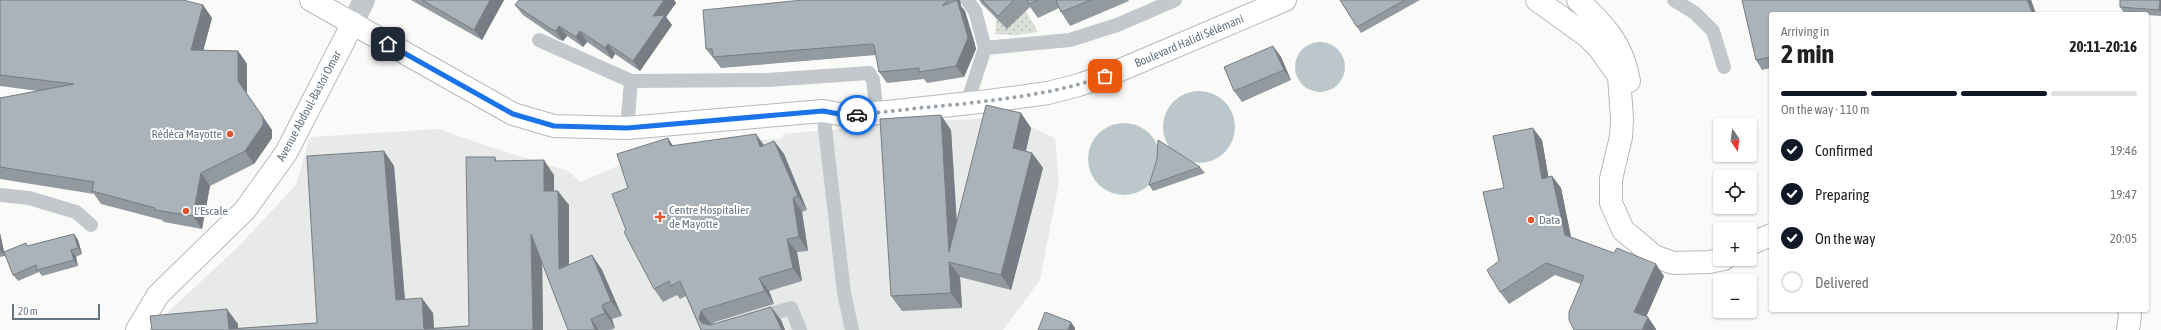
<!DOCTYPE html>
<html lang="en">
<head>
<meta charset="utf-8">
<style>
  body { margin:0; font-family:"Asap Condensed",sans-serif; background:#f2f2f2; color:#202124; height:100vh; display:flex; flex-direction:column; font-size:15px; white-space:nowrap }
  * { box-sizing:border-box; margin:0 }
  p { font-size:13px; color:#757577 }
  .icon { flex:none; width:22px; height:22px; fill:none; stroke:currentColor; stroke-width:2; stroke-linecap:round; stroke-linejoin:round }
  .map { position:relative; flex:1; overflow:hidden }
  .side { position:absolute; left:1769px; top:12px; width:380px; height:300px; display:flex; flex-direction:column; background:#fff; border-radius:4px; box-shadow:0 1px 3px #0004 }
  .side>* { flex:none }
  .needle { width:26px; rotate:167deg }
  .controls { position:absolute; left:1713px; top:118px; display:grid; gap:8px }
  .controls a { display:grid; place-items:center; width:44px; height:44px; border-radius:4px; background:#fff; box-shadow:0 1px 3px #0004; font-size:20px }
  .scale { position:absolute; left:12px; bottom:10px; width:88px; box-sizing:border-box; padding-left:4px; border:2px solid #657683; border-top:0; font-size:11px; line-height:14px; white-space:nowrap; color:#657683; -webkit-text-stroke:3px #fff; paint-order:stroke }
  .pin { position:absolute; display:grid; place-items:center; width:34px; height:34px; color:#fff; margin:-17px; border-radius:8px; box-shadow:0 2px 6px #0006 }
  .courier { position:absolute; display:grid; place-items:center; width:40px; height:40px; margin:-20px; border:3px solid #1a73e8; border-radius:50%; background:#fff; color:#222; box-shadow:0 1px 5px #0007 }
  .head em { font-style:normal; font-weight:700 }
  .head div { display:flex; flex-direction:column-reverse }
  .head { display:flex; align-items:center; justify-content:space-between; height:68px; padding:0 12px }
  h1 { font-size:26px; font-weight:700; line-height:30px }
  .bar { display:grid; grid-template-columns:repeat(4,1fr); gap:6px 4px; align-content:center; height:48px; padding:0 12px }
  .bar i { height:5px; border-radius:3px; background:#e0e0e0 }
  .bar .current { background:#111827 }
  .bar p { grid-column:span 4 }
  ol { padding:0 12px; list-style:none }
  li { display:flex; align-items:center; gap:12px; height:44px }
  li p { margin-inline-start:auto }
  li .icon { padding:4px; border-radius:50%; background:#111827; color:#fff; stroke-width:4 }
  li:last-child { color:#757577 }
  li i { width:22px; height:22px; border:2px solid #e0e0e0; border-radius:50% }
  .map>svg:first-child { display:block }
  .built { fill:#e8e9e9 }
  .grass { fill:url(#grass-dots) }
  .water { fill:#bbc7cb }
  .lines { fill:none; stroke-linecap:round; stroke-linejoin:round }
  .secondary-casing { stroke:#b3babf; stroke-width:24 }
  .lane { stroke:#c3c8cc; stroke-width:14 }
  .street { stroke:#c3c8cc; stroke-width:22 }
  .secondary { stroke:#fff; stroke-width:22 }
  .wall { fill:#929a9f }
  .shaded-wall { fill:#777d82 }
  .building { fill:#aab3b9; stroke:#777d82 }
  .done { stroke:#99a4ac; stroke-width:4; stroke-dasharray:0 7.2 }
  .route { stroke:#1a73e8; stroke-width:5 }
  .poi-dot { fill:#e4572e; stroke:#fff; stroke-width:1.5 }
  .labels { text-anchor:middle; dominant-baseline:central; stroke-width:4; stroke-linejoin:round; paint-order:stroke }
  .street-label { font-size:12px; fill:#657683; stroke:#fff }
  .poi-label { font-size:12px; fill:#657683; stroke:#fff; text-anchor:start }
</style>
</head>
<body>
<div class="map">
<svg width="2161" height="330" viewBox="0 0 2161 330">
  <defs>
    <pattern id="grass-dots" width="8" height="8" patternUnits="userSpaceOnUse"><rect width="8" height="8" fill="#dadfd7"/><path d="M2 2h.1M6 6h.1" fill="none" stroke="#b4b9b4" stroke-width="1.8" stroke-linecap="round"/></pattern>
  </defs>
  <rect width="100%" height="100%" fill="#fafaf8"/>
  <path class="built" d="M1007 116 1055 138 1059 182 1040 280 1003 330H152L170 310 237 248 296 185 310 137 439 129 487 146 568 171 580 182 655 150 783 138V134L907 122 1000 118Z"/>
  <path class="grass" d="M998 0 1020 1 1038 32 1015 35 995 34Z"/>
  <path class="water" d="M1295 67a25 25 0 1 1 50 0a25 25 0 1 1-50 0Z
    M1163 127a36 36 0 1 1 72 0a36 36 0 1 1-72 0Z
    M1088 159a36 36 0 1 1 72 0a36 36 0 1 1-72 0Z"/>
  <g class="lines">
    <g class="secondary-casing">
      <path id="secondary" d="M311 0 513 114 554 126 627 128 823 111 850 116 989 101 1048 93 1079 85 1118 71 1285 0
        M1537 0 1587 36 1599 48 1619 76 1622 119 1621 137 1611 179V203L1623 230 1654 256 1673 263 1709 262 1724 259
        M1578 0C1604 25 1623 44 1629 81
        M1750 244 1771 235
        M137 330 158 295 245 210 286 153 353 23
        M2128 330 2130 315 2129 310"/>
    </g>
    <path class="lane" d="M967 0 975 11 985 48
      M1674 0 1695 13 1713 31 1724 67
      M539 40 631 81
      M967 103 985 48 1070 40 1117 25 1175 0
      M823 111 844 293 852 330
      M627 128 631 81 767 80 869 73 873 80 877 113
      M0 195 29 198 76 212 91 225
      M758 318 791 308 800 330"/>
    <path class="street" d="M353 23 364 0"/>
    <use href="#secondary" class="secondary"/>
  </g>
  <path class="wall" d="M0 0 203 5 212 18 203 50 238 51 247 64V94L272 130V138L254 164 210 186 202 229 164 222 162 220 101 204 94 194 0 179V98L38 91 0 86Z
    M411 0H504L482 40Z
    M519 0H674L676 3 666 17 672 25 640 71 615 54 612 59 587 42 583 47 567 36 563 41 558 39 523 15 515 5Z
    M803 0H960L961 6 965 11 974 41 976 49 964 77 927 83 924 79 887 83 879 72 876 55 721 68 706 49Z
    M979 0H1128L1129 1 1070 26 1061 12 1059 8 1038 18 1030 7 1007 29 982 4Z
    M1340 0H1420L1361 33Z
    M1742 0H2031L2036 14H1771V68L1762 70 1756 60Z
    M2161 0V16L2147 15V14L2124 13 2120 7Z
    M1273 46 1281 57 1291 80 1242 102 1234 91Z
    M1021 113 1031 128 1026 151 1032 153 1043 168 1011 290 960 277 962 308 902 311 891 296 951 130 957 222Z
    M1542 140 1548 177 1552 176 1561 188 1571 237 1664 276 1646 317 1656 330H1574L1581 284 1555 275 1509 304 1500 292 1499 261 1504 188Z
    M774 141 784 154 807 210 802 212 808 251 797 252 802 281 769 291 774 304 715 322 711 325 771 307 781 320 785 330H701L686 296 680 299 677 295 663 302 654 289 626 230 628 188 673 146 764 145Z
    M384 151 394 166 405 299 433 313 434 328 469 326 495 157 497 161 554 175V191L569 205V265L592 255 602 270 622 316 612 319 615 328 611 330H568L542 262 543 330H152L238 324V329L317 323Z
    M1200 167 1205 173 1153 191 1149 185Z
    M0 233 4 252 26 243 27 246 74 234 78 240 82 254 76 257 78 266 42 276 39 272 18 281 13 275 4 253 5 256 0 257Z"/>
  <path class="shaded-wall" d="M490 0H504L482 40 474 30Z
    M664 0H674L676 3 666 17 672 25 640 71 633 61 653 16Z
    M957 0H960L961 6 965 11 974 41 976 49 964 77 956 66Z
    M2027 0H2031L2036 14H2033Z
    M2160 0H2161V12L2159 10Z
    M203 5 212 18 200 63 191 50Z
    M559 26 567 36 563 41 556 31Z
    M580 31 587 42 583 47 576 37Z
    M608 44 615 54 612 59 605 48Z
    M1273 46 1281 57 1291 80 1284 70Z
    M238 51 247 64V94L272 130V138L254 164 245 151 238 81Z
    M1021 113 1031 128 1023 163 1013 148Z
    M941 115 951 130 959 264 949 252Z
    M1533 128 1542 140 1551 191 1542 179Z
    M756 134 766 148 760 147Z
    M668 138 677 152 670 146Z
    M774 141 784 154 807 210 798 196Z
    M384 151 394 166 406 315 396 300Z
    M1032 153 1043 168 1011 290 1001 275Z
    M544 160 554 175V206L544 191Z
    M201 173 210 186 202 229 193 216Z
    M1552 176 1561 188 1573 247 1565 235Z
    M558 191 569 205V284L559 269Z
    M793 198 802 212 808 251 799 237Z
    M0 233 5 256 0 250Z
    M74 234 78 240 82 254 78 248Z
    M531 234 542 249 543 330H533Z
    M787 239 797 252 802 281 793 268Z
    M71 250 76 257 78 266 74 260Z
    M592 255 602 270 622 316 611 301Z
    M949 262 960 277 962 308 951 293Z
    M1656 264 1664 276 1643 324 1634 312Z
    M759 278 769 291 774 304 765 291Z
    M422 298 433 313 434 330 424 329Z
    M602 305 612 319 615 328 605 313Z
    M771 307 781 320 785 330H782Z
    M227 309 238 324V330L229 329Z
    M701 311 711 324 707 330 699 319Z
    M1648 317 1656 329V330H1642Z
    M591 319 599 330H595Z
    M1071 322 1075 328V330H1068Z"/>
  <path class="building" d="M0 0H183L203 5 191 50 238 51V81L263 117V125L245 151 201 173 193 216 155 210V208L92 191 94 182 0 167V98L74 84 0 75Z
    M422 0H490L474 30Z
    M519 0H664L653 16 665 15 633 61 608 44 605 48 580 31 576 37 559 26 556 31 551 29 515 5Z
    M803 0H948L942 6 957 0 966 30 968 38 956 66 919 72V68L879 72 874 45 872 44 713 57 712 49H706L703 10Z
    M982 0H1014L998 16Z
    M1027 0H1038L1029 4Z
    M1056 0H1091L1061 12Z
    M1340 0H1405L1357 27Z
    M1742 0H2027L2033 14H1771V57L1756 60Z
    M2120 0H2160L2159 10 2120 7Z
    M1273 46 1284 70 1234 91 1224 67Z
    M986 105 1021 113 1013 148 1032 153 1001 275 949 262 951 293 891 296 880 119 941 115 949 252Z
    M1533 128 1542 179 1552 176 1565 235 1614 253 1617 248 1656 264 1634 312 1648 317 1642 330H1574L1569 320V312L1584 276 1546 263 1500 292 1487 270 1499 261 1483 192 1504 188 1493 136Z
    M756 134 760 147 774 141 798 196 793 198 799 237 787 239 793 268 759 278 765 291 705 309 701 311 699 319 702 323 710 325 771 307 782 330H701L680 281 671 286 669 281 654 289 624 232 626 230 612 194 628 188 617 154 668 138 670 146Z
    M1158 140 1200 167 1149 185 1157 159Z
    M384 151 396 300 422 298 424 329 469 326 466 157H495V161L544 160V191H558L559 269 592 255 611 301 602 305 605 313 591 319 595 330H568L531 234 533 330H152L150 316 227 309 229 329 317 323 307 156Z
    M74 234 78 248 71 250 74 260 37 270 36 265 13 275 4 252 26 243 27 246Z
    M1045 312 1071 322 1068 330H1038Z"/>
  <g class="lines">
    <path class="done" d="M857 115C892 111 927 107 962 104 1011 98 1058 93 1105 76"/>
    <path class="route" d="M388 44 513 114 554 126 627 128 823 111 850 116 857 115"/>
  </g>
  <g class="poi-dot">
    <circle cx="230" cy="134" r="4"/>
    <circle cx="186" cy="211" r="4"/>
    <path d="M658 211h4v4h4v4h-4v4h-4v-4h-4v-4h4z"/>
    <circle cx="1531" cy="220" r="4"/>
  </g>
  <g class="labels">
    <g class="street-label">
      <text transform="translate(1189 41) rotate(-23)">Boulevard Halidi Sélémani</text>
      <text transform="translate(309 106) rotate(-62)">Avenue Abdoul-Bastoi Omar</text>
    </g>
    <g class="poi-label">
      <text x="222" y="134" text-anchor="end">Rédéca Mayotte</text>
      <text x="669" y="210">Centre Hospitalier<tspan x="669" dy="14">de Mayotte</tspan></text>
      <text x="194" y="211">L'Escale</text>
      <text x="1539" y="220">Data</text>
    </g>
  </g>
</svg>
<div class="controls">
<a><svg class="needle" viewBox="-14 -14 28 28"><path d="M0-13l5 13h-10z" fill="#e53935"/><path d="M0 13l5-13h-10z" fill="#757577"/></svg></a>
<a><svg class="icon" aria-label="locate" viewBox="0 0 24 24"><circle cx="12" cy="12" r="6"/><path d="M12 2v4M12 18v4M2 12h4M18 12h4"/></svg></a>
<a>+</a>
<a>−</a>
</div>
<div class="scale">20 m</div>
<div class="pin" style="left:1105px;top:76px;background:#ea580c"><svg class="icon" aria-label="bag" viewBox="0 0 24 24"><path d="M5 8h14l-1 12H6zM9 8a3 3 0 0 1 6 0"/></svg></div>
<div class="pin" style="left:388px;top:44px;background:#1f2937"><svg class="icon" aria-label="home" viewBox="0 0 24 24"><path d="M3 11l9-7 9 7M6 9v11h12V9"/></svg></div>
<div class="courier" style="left:857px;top:115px"><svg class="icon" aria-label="car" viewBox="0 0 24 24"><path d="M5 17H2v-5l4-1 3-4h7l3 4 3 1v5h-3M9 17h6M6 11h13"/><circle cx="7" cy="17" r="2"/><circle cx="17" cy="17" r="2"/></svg></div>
<section class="side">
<div class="head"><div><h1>2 min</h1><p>Arriving in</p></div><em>20:11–20:16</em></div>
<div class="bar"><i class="current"></i><i class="current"></i><i class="current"></i><i></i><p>On the way · 110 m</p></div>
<ol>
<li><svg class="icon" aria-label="check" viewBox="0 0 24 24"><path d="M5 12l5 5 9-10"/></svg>Confirmed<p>19:46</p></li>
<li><svg class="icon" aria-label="check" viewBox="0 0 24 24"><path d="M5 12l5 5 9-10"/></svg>Preparing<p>19:47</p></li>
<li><svg class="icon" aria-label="check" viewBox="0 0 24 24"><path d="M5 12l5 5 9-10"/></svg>On the way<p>20:05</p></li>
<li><i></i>Delivered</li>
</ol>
</section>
</div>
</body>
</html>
